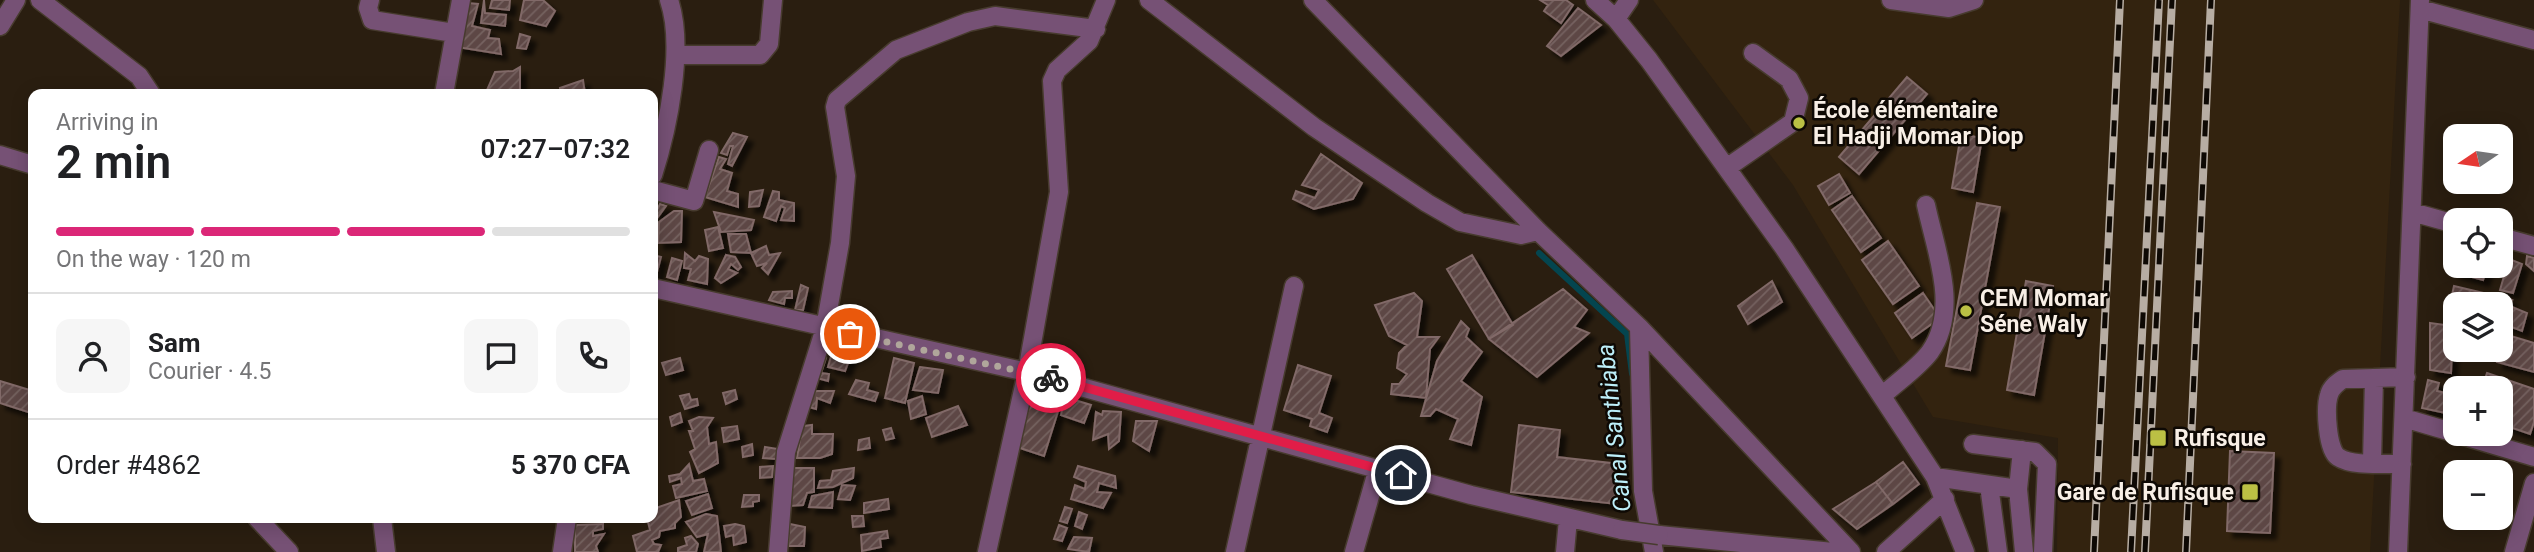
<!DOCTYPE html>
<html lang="en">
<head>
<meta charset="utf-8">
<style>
  body { margin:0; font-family:Roboto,sans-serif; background:#f6f6f6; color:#202124; height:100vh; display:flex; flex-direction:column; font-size:26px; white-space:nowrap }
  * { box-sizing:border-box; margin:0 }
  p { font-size:23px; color:#757577 }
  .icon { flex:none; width:38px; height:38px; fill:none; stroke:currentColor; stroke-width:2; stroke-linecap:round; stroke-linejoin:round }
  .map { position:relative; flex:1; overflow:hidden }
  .side { position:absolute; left:28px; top:89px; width:630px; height:434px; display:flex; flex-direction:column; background:#fff; border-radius:14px; box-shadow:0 4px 18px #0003 }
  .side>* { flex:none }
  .needle { width:46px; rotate:257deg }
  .fabs { position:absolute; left:2443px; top:124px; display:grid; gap:14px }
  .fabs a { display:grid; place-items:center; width:70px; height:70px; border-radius:14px; background:#fff; box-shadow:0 4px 18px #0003; font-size:35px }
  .pin { position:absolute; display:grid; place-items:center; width:60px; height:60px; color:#fff; margin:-30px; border:4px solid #fff; border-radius:50%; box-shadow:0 2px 7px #0007 }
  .courier { position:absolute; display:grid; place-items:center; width:70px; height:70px; margin:-35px; border:5px solid #e11d48; border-radius:50%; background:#fff; color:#222; box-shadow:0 2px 9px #0007 }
  .summary em { font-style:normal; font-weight:600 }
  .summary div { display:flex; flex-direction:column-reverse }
  .summary { display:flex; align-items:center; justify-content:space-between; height:119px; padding:0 28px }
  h1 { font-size:46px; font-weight:600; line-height:52px }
  .bar { display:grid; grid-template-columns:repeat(4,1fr); gap:10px 7px; align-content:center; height:84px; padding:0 28px }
  .bar i { height:9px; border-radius:5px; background:#e0e0e0 }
  .bar .current { background:#db2777 }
  .bar p { grid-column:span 4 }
  .line { display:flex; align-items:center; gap:18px; padding:0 28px; border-top:2px solid #e0e0e0 }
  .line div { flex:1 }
  .round { display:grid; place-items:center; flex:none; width:74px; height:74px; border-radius:14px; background:#f6f6f6 }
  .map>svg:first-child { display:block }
  .built { fill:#33230f }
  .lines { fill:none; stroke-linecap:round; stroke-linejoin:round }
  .stream { stroke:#04454f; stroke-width:6 }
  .building { fill:url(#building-hatch); stroke:#816967; stroke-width:2; filter:url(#shadow) }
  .minor-casing { stroke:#473b2e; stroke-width:21 }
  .minor { stroke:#765175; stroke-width:18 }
  .rail-casing { stroke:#b7ada3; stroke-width:8 }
  .rail { stroke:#0e0904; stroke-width:5; stroke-dasharray:16; stroke-linecap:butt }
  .minor-bridge-casing { stroke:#473b2e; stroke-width:21; stroke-linecap:butt }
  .minor-bridge { stroke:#765175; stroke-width:18 }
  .done { stroke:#b0a69b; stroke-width:7; stroke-dasharray:0 12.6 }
  .route { stroke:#e11d48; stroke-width:9 }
  .poi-dot { fill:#bbc044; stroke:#0e0904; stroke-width:2.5 }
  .labels { text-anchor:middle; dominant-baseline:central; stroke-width:5; stroke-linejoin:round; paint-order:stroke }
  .poi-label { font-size:23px; font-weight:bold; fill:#f8efe6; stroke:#0e0904; text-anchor:start }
  .water-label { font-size:24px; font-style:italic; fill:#bdeff9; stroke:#0e0904 }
</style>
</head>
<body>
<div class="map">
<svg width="2534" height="552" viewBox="0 0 2534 552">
  <defs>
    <pattern id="building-hatch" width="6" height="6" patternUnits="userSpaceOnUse" patternTransform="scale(1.75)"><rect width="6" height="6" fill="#5d4745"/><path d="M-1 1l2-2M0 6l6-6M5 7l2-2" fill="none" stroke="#756260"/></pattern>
    <filter id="shadow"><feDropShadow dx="6" dy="6" stdDeviation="2" flood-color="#0009"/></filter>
  </defs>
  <rect width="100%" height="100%" fill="#2a1e10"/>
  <path class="built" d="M1653 0H2400L2370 552H2057L2058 438 1933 417 1793 185Z"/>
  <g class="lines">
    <path class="stream" d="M1539 253 1627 334 1632 374"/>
  </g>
  <path class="building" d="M484 0 485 13 506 15 505 26 481 23Z
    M492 0H510L509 10 490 8Z
    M524 0H543L555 11 546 26 520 20Z
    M1540 0H1566L1573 5 1561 23 1544 11 1548 5Z
    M468 3 478 4 472 26 490 30 488 38 499 39 501 54 457 47Z
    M1578 8 1601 25 1561 56 1547 46Z
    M520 34 530 37 526 49 517 48Z
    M520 67V94H494L487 90 495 72 513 71Z
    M1907 77 1927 94 1859 174 1839 157Z
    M583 80 585 94H561L560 88Z
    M733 133 747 137 732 166 728 164 733 146H730L727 155 721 153Z
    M1961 134 1982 138 1973 192 1952 188Z
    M1321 154 1362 183 1353 199 1314 209 1293 199 1296 191 1315 198 1319 190 1302 185Z
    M719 157 726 159 720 169 732 173 727 191 738 194V207L705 197Z
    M1839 174 1850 193 1829 205 1818 186Z
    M763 190 759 206 749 207 750 192Z
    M773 191 779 192V200L794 203V221L781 220 785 208 781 206 776 221 764 217Z
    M1852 196 1881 238 1861 252 1832 210Z
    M1977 203 2000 207 1970 370 1946 366Z
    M653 204 658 208 660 204 666 206 655 221Z
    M674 211H682L681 242 658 243 659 222Z
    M714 212 754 220 751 230 721 232Z
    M718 227 723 248 709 251 705 230Z
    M728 234H746L751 253 731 252Z
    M1888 241 1919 286 1893 304 1862 260Z
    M766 246 769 255 780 253 768 274 762 268 767 263 757 266 751 253Z
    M685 253 695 261 699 256 708 259 707 284 688 280 691 269 684 268Z
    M653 255 661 257 656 276 653 275Z
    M726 255 735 257 741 267 738 270 731 264 728 269 737 273 721 283 715 278Z
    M1472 255 1513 325 1489 339 1447 269Z
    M2527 256 2534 258V271L2526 264Z
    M672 258 682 261 677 280 667 277Z
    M2509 259 2522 264 2513 293 2500 290Z
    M2455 266H2481L2487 268 2483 280 2454 272Z
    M1772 281 1782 302 1748 324 1738 306Z
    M2026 281 2053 286 2034 395 2007 390Z
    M801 285 808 288 803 310H795Z
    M2454 286 2496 296 2491 304H2455V319L2447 317Z
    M1563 289 1587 310 1574 327 1589 333 1537 377 1489 339Z
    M792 291V298H785L784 304 769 300 773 292Z
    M1414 293 1422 301 1417 337H1439L1430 349 1426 398 1391 394 1392 384H1399L1407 374 1397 368 1399 353 1407 345 1389 336 1375 305Z
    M1923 293 1940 318 1912 338 1895 313Z
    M2503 296 2512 300 2507 305 2527 313 2522 331 2501 323V304H2498Z
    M1461 321 1469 329 1466 337 1482 352 1461 381 1482 397 1471 445 1450 439 1458 419 1436 409 1430 416H1421L1437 361Z
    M2430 323 2453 326 2451 373 2430 370Z
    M2504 334 2534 343V372L2497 362Z
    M833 349 853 350 845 371 828 367Z
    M820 356 826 358 821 373 829 374 828 381 817 378 814 391H834L830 403 817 398 816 409 805 406Z
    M680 358 683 370 666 375 662 363Z
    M894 358 914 363 905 403 885 398Z
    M1298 365 1331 376 1319 413 1332 418 1327 432 1310 426 1312 419 1284 410Z
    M920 367 943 370 938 393 913 390Z
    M2487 373 2534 389V422L2530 434 2501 424V388H2482Z
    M856 380 869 383 867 390 878 393 875 401 849 394Z
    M2428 380 2439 383 2437 391 2455 395V415L2422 408Z
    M0 381 33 391 31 413 0 403Z
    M735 390 737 399 726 404 723 393Z
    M1033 393 1061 402 1044 456 1017 447 1030 404 1052 411 1053 406 1031 399Z
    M689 394 691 400 697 399 698 405 685 409 680 396Z
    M922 396 926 414 911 419 908 401Z
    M1065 397 1091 405 1084 423 1061 415Z
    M958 406 967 425 932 437 926 418Z
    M1103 411 1121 412 1119 441 1109 449 1108 434 1093 440 1096 412 1102 415Z
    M680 413 682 422 672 426 670 417Z
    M699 417 713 418 707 427 709 444 716 442 718 463 699 473 690 452 695 449 689 431H693L689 421Z
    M1136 421H1157L1149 451 1133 441Z
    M812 425V434H833L832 454 820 458H797L800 439H793L796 427Z
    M1519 425 1560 430 1557 457 1620 464 1616 504 1511 492Z
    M737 426 739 439 724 442 722 428Z
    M891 428 894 438 886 440 883 430Z
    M869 438 870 448 858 450 859 440Z
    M752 444 753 455 743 457 742 447Z
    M765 447 778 449 776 459 763 458Z
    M2230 451 2274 453 2270 533 2227 531Z
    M1903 462 1919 484 1893 504 1876 482Z
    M689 464 693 481 704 479 707 491 676 498 673 486 682 484 681 478 670 482 669 476 680 474Z
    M773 466 772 477 760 478V467Z
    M1078 466 1115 476 1116 488 1099 483 1097 492 1111 493 1103 508 1071 499 1075 485 1085 489 1086 482 1074 477Z
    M794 468H814V492L807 493 803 505 790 506Z
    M854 468 853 478 833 487 818 488 820 481 831 480 833 471Z
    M1876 482 1893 504 1857 529 1833 509Z
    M842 485 855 486 850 500 838 499Z
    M833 492 832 508 809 507 812 496Z
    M708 494 712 508 692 515 686 501Z
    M744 495H759V501L753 502V506L742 507Z
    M888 499 889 509 864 513V503Z
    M679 500 681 517 675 523V528L660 531 659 537 652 540 654 544 661 545 658 552H637L633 536 650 530 647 518H653V509Z
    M1065 507 1072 509 1067 523 1060 521Z
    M1079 512 1087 515 1082 529 1075 526Z
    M706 514 717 516 721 552H704L708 534 697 537 686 522Z
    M852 516H863L864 526 853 527Z
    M603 524V529L593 531V536L604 534 596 546 598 552H575V525Z
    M735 524 744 526 746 542 734 545 733 535 726 537 724 526Z
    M790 524 805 527 804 546H788Z
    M1059 525 1067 528 1062 541 1054 539Z
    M887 531 888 538 880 539 881 547 862 551 861 535Z
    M691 536 698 544 696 552H678V548L687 545 685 538Z
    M1074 537 1092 538 1089 552 1068 549Z"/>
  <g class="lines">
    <g class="minor-casing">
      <path id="minor" d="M40 0 139 76 151 94
        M370 0 368 8 372 20 454 33
        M1149 0 1314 127 1427 203 1460 222 1521 235 1538 231
        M1313 0 1538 231 1639 327 1851 552
        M1595 0 1616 19 1649 60 1784 248 1935 477 1965 552
        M1891 0 1949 8 1974 0
        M2420 9 2534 40
        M1616 19 1629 0
        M0 26 16 0
        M677 55H760L769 44 773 0
        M444 94 461 0
        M0 155 33 165
        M1728 167 1793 122 1799 98 1789 79 1753 53
        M653 175C668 128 685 47 669 0
        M653 190 694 201 709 150
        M2412 212 2455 224
        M2501 237 2534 246
        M653 288 1027 372 1471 495 1622 530
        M1639 327 1643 491 1654 552
        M1882 396C1897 382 1918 368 1930 352 1960 309 1936 252 1926 205
        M2404 418 2455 433
        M2457 434 2534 457
        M1973 444 2035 452 2047 464 2043 552
        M2022 450 2018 489 2024 552
        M2372 462 2374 378
        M2402 464C2384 463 2353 467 2338 457 2327 450 2325 407 2329 395 2331 387 2337 383 2343 379L2406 377
        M1935 477 2018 489
        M1989 485 1998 552
        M257 518 289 552
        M382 518 386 552
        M1659 535 1833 552
        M562 552 567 518
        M778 552 786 452 825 328 840 243 846 176 835 107 837 100 896 50 968 22 995 16 1096 29
        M987 552 1027 372 1059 192 1052 81 1057 70 1089 41 1106 0
        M1235 552 1294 286
        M1354 552 1378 468
        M1565 552 1568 519
        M1886 552 1945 499
        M2398 552 2420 0
        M2514 552 2534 483"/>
    </g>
    <use href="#minor" class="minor"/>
    <g class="rail-casing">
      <path id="rail" d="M2094 552 2120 0
        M2131 552 2159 0
        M2145 552 2172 0
        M2186 552 2211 0"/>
    </g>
    <use href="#rail" class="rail"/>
    <g class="minor-bridge-casing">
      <path id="minor-bridge" d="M1622 530 1659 535"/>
    </g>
    <use href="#minor-bridge" class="minor-bridge"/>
  </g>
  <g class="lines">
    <path class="done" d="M850 334 1051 378"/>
    <path class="route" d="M1051 378 1401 475"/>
  </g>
  <g class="poi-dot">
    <circle cx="1799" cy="123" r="7"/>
    <circle cx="1966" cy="311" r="7"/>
    <rect x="2149" y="429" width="18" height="18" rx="3.5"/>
    <rect x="2241" y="483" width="18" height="18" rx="3.5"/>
  </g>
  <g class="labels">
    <g class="poi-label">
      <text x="1813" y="110">École élémentaire<tspan x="1813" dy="26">El Hadji Momar Diop</tspan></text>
      <text x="1980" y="298">CEM Momar<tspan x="1980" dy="26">Séne Waly</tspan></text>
      <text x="2174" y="438">Rufisque</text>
      <text x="2234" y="492" text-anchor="end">Gare de Rufisque</text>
    </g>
    <g class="water-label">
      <text transform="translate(1614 428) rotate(-96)">Canal Santhiaba</text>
    </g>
  </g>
</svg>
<div class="fabs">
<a><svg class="needle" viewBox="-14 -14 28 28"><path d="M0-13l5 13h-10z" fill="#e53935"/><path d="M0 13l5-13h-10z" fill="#757577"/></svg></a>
<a><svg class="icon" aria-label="locate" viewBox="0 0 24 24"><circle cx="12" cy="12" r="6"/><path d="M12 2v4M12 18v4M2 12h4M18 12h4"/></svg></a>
<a><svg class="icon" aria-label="layers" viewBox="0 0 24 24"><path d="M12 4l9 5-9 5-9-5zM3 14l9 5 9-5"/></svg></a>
<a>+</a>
<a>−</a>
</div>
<div class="pin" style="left:850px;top:334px;background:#ea580c"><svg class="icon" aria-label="bag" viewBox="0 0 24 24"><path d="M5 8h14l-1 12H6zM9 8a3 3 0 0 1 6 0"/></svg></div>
<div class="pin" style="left:1401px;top:475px;background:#1f2937"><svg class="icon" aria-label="home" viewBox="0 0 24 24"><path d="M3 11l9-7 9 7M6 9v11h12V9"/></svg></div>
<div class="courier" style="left:1051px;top:378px"><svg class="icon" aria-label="bike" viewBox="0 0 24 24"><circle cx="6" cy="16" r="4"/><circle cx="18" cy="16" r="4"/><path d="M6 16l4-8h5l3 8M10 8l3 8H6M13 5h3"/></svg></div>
<section class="side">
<div class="summary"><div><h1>2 min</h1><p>Arriving in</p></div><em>07:27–07:32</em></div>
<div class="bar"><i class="current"></i><i class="current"></i><i class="current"></i><i></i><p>On the way · 120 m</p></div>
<div class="line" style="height:126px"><a class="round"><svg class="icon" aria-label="person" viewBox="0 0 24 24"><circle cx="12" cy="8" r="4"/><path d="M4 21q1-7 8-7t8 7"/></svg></a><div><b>Sam</b><p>Courier · 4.5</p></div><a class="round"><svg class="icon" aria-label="chat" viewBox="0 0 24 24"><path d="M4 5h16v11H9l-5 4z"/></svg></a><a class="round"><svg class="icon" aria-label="phone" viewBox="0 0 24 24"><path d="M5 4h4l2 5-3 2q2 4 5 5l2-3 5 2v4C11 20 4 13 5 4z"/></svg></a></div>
<div class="line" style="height:91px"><div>Order #4862</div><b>5 370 CFA</b></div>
</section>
</div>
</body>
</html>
